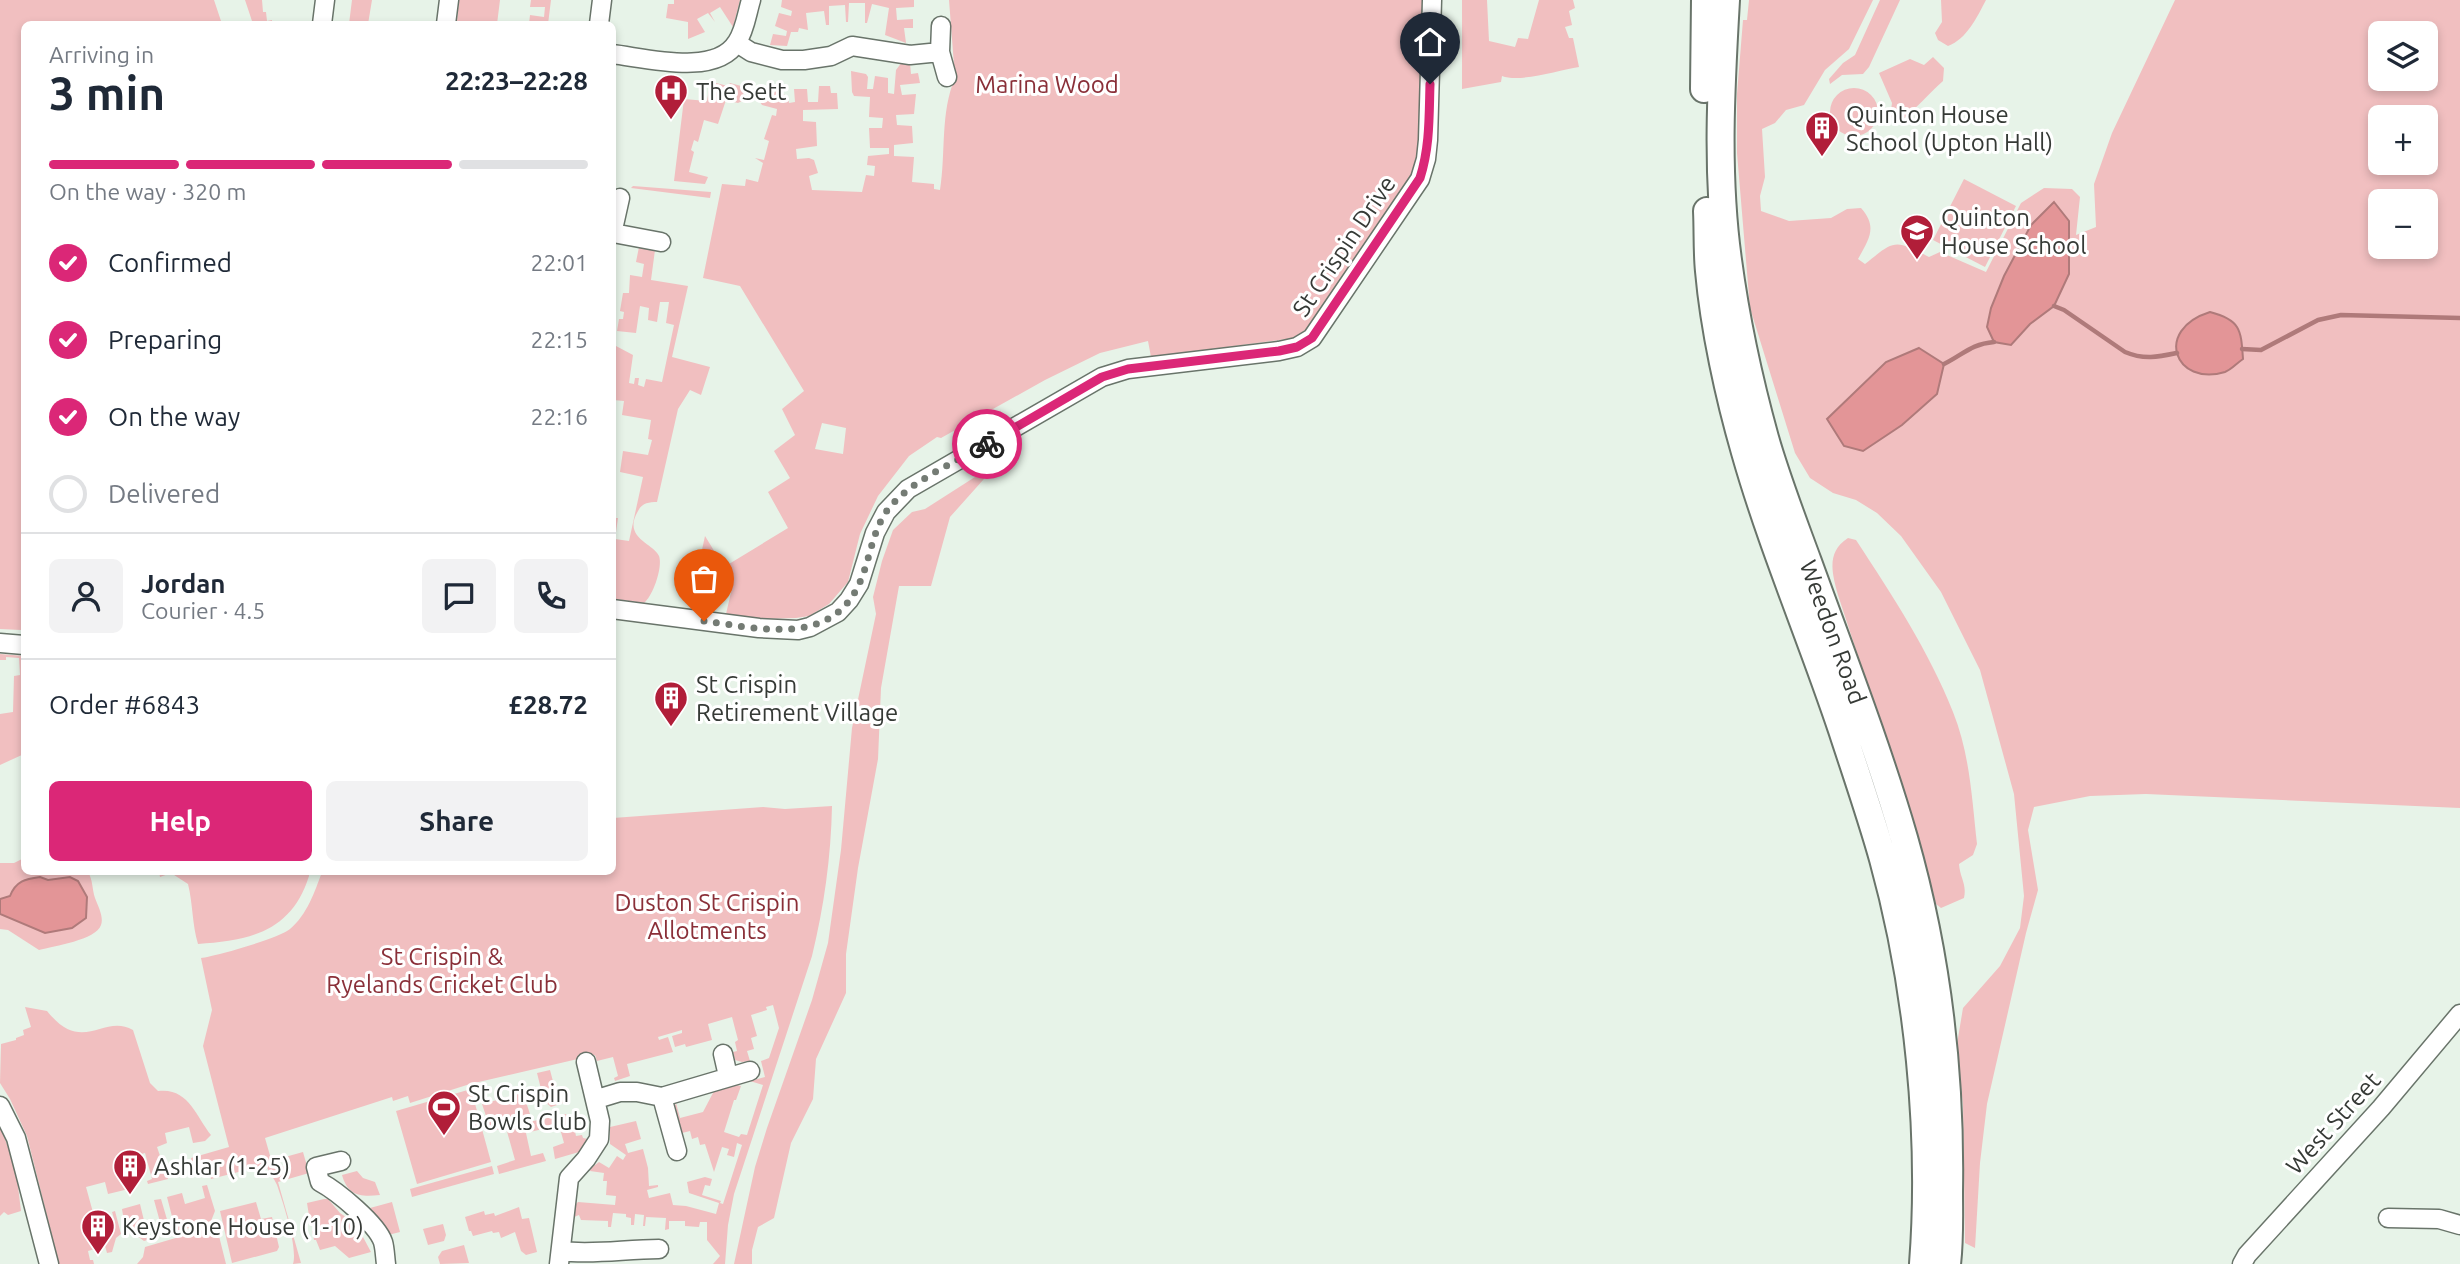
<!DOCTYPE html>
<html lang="en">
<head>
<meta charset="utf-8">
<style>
  body { margin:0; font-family:Ubuntu,sans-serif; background:#f2f2f3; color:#1f2937; height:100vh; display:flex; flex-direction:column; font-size:26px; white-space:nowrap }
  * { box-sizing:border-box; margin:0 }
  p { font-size:23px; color:#747a83 }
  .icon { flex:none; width:38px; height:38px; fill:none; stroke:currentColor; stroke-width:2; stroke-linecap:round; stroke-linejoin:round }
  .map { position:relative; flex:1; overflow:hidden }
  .drawer { position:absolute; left:21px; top:21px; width:595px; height:854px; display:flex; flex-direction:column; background:#fff; border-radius:10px; box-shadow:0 4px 10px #0003 }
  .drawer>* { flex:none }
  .fabs { position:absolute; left:2368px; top:21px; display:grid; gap:14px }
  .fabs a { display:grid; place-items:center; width:70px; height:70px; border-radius:10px; background:#fff; box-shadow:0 4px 10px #0003; font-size:35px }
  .pin { position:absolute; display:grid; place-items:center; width:60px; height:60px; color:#fff; margin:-72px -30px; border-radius:50% 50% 50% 0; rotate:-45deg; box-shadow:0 0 7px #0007 }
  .pin .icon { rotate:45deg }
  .courier { position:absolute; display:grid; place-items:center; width:70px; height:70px; margin:-35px; border:5px solid #db2777; border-radius:50%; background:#fff; color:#222; box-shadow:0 2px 9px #0007 }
  .head em { font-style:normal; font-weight:700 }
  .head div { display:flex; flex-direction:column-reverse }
  .head { display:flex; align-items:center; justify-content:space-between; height:119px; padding:0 28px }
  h1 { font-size:46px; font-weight:700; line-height:52px }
  .bar { display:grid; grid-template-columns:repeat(4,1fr); gap:10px 7px; align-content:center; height:84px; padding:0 28px }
  .bar i { height:9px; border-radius:5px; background:#e0e1e3 }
  .bar .active { background:#db2777 }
  .bar p { grid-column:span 4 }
  .line { display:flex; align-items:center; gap:18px; padding:0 28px; border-top:2px solid #e0e1e3 }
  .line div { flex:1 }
  .round { display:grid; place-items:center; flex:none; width:74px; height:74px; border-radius:10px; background:#f2f2f3 }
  ol { padding:0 28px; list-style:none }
  li { display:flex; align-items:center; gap:21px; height:77px }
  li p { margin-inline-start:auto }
  li .icon { padding:7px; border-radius:50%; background:#db2777; color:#fff; stroke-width:4 }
  li:last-child { color:#747a83 }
  li i { width:38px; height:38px; border:4px solid #e0e1e3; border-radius:50% }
  .cta { display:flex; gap:14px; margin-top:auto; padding:14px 28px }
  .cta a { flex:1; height:80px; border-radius:10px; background:#db2777; color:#fff; font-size:28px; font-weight:700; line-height:80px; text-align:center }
  .cta a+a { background:#f2f2f3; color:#1f2937 }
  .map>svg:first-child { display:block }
  .green { fill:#f1bfc0; fill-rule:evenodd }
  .water { fill:#e39597; stroke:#af7a7a; stroke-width:2 }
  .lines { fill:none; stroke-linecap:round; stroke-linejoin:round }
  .stream { stroke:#af7a7a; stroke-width:4.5 }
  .minor-casing { stroke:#69746a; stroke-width:21 }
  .highway-casing { stroke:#69746a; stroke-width:30 }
  .minor { stroke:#fff; stroke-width:18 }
  .highway { stroke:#fff; stroke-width:26 }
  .done { stroke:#747b74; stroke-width:7; stroke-dasharray:0 12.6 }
  .route { stroke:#db2777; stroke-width:9 }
  .labels { text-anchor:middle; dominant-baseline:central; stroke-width:6; stroke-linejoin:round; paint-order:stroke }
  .park-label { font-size:24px; fill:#8a2f38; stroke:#fff }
  .poi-label { font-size:24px; fill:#363a36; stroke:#fff; text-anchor:start }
  .street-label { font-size:24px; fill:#363a36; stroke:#fff }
</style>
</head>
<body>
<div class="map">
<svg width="2460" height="1264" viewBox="0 0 2460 1264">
  <rect width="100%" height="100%" fill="#e7f3e8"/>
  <path class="green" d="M0 0H214L222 24H24V628L21 630 0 629Z
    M245 0H262L263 12H266L267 21 272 20V24H253Z
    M352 0H372L368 24H349Z
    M459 0H500L497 24H460L457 21Z
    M531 0H551L548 24H529L530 15 544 17 545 7H530Z
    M660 0C687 0 713 0 740 0L733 27 720 7 710 13 715 22 708 13 697 19 705 32 688 39V22L666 18 668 4H674V0Z
    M782 0H914V7L896 8 897 20 913 19V28H904L906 43 885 35 889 8 872 4 867 23H865V3H849L848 22H846L845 5 829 6V25H826L824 11 806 13 808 30 799 28 798 32H791L787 46 770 45 773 34 786 36 787 31 775 26 779 13 791 16 792 11 781 7Z
    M949 0H1423L1419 162 1415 172 1307 331 1294 338 1151 357 1148 341 1100 353 1045 380 941 438 937 437 909 456 878 496 860 534 848 582 829 604 809 616 796 618 760 619 726 614 732 588 705 581 698 568 705 536 724 567 788 528 768 492 790 478 774 451 795 435 782 409 804 391 740 286 703 278 722 184 745 186 746 179 758 182 763 163 755 158 764 160 769 141 764 139 772 115 776 116 777 109 762 105 757 97 760 87 765 86 762 94 772 98 776 89 780 90 782 94 788 96 789 103 795 102 794 89H807L808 102H818L819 86H830L831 93H837L838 109 803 110V121L816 122 817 146 796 149 797 159 809 158 814 160 818 173 809 176 812 190 862 192 866 175 874 176 875 166 867 165 868 156 889 154V148H870L869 128H882L883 118 869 117 870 97 854 96 852 92 851 71 866 74 868 77 867 89H873L875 76 888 78V93L894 94 896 70 902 62 910 63 911 74 918 73 920 83 900 85 902 95 916 94 914 114 896 115 897 125 912 126 913 143 894 145V156L914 157 912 182 934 184V189L940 190C946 153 940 113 955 78ZM822 423 846 428 843 454 815 449Z
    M1462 0H1487L1489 41 1515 47 1518 38 1528 39 1539 0H1573L1575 8 1569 11 1572 25 1565 27 1569 38H1573L1579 67C1559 70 1520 83 1502 76L1501 82 1462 89Z
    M1749 0H1873L1849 49 1825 70 1804 105 1786 110 1775 123 1762 129 1765 177 1760 196 1761 211 1789 221 1831 218 1847 209 1861 208C1878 227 1869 239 1858 259L1865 264C1895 240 1894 239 1929 257L1940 252 1986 272 2021 203 2044 188 2072 189 2080 197 2076 235 2096 227 2094 184 2112 133 2175 0H2460V808L2146 794 2090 796 2034 807 2028 830 2038 890 2026 933 1987 1104 1980 1163 1975 1248 1965 1243 1963 1106 1957 1044 1963 1008 2000 966 2020 928 2024 896 2014 794 1980 670 1941 592 1901 536 1877 513 1856 500 1833 493 1810 478 1795 453 1750 308 1737 153V94L1743 20H1747ZM2380 33H2426V79H2380ZM2380 117H2426V163H2380ZM2380 201H2426V247H2380Z
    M1880 0H1900L1869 67 1863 74 1842 75 1830 84 1829 79 1843 63 1855 55Z
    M1941 0H1986C1977 17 1967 39 1948 46L1938 40 1935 33 1942 22Z
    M1933 57 1944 68 1943 81C1928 94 1917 108 1902 120L1890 117 1892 103 1879 73 1910 59 1924 65Z
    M716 83 728 86 730 83 745 87 742 101 738 103 726 100 718 124 704 120 698 142 694 140 691 150 694 152 689 172 708 177 705 184 674 181 684 99 707 101 709 89H714Z
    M1830 112a24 24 0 1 1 48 0a24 24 0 1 1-48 0Z
    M1964 179 2016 206 1985 267 1933 240Z
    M633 186 711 192 710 198 631 188Z
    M639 247 655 250 651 280 688 286 672 357 710 367 701 395 690 390 678 409 657 502C649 502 642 503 638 511 622 538 653 543 659 556 663 567 653 596 644 603L615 599 616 595 613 594 612 518H618L615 539 629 541 643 477 620 472 623 451 648 455 652 440 648 439 651 420 622 415 624 401 613 400V364L616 346 633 355 629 383 634 384 635 378H639L638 385 644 387 646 379 662 382 674 325 666 323 669 302H660L657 322 648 320 649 308 640 306 636 333 617 331 619 319H623L624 312 620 311 623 293H629L630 275 642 277 644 264 636 262Z
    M1000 461 950 517 931 586H899L881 688 878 759 858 868 846 954V993L816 1059 813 1099 791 1143 774 1218 758 1227 752 1250V1264H734L755 1167 767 1128 812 1000 828 943 841 850 852 728 876 614 873 597 882 561 893 530 912 512 925 509Z
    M1848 538 1856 540C1892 595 1929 651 1953 712 1970 754 1972 800 1977 844L1973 855 1959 864C1960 878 1967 884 1964 898L1941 908 1936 904 1912 821 1838 595C1832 573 1826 552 1848 538Z
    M0 654 24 656V754L0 765V714L13 712 14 676 20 675 19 658 6 657V660H0Z
    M832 806C831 857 824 907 812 956L734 1194 728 1225 725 1264H713L720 1256 707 1240V1222H700L699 1227 685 1226V1221H669V1229L665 1230 666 1218 646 1217 645 1226H643L644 1215 635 1214 634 1225H631V1218L626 1217V1214L613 1213 611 1227H608V1221L581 1220 579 1215 574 1217 576 1204 578 1202 615 1205 616 1196 606 1195 607 1181H603L604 1173 590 1171 591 1168 599 1162 609 1168 617 1156 623 1160 626 1155 610 1144V1127L636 1121 641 1139 625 1144 628 1153 643 1149 648 1168 649 1186 658 1185V1187L647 1190 649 1198 670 1193 673 1205 686 1206 716 1214 719 1203 689 1193 687 1182 705 1177 712 1179 710 1186 705 1185 702 1195 721 1201 720 1203 723 1204 742 1145 737 1143 734 1157 727 1155 729 1149 722 1147 714 1172 705 1144 700 1145 698 1137 692 1139 690 1131 682 1133 679 1129 674 1108 676 1103 680 1118 703 1112 714 1091 737 1085 741 1086 736 1100H734L724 1132 739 1137 741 1134 747 1135 763 1085 750 1081 765 1077 761 1061 769 1058 779 1028 773 1005 766 1007 767 1010 751 1015 757 1036 751 1038 754 1049 747 1051 750 1061 742 1062 735 1060 733 1052 737 1051 735 1042 738 1040 732 1017 708 1024 712 1040 686 1047 685 1044 675 1047 672 1036 682 1033V1030L658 1037 659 1040 668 1037 673 1052 627 1064 630 1076 615 1081 614 1078 618 1076 613 1057 597 1061 595 1055 470 1084 410 1103 408 1096 393 1101 392 1097 265 1138 271 1159 276 1158 279 1167 287 1165 285 1157 303 1152 309 1173 278 1182 301 1263 293 1264C298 1248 283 1202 277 1185 274 1178 269 1173 266 1165L211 1179 207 1160 192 1163 191 1158 229 1147 203 1046 212 1010 201 958C216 956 280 938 290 929 307 915 315 891 322 872H612L613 818 763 807 785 809Z
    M24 858V872H88C93 880 92 889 95 898 98 906 104 917 101 925 96 940 54 946 39 950L8 930 0 929V914L32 928H72L87 913V897L78 882 70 878 48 880 40 878 13 889 10 896 0 899V863H14Z
    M159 872H309V876C292 931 250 941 198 944 192 924 193 904 188 884L171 873 160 877Z
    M25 1007 47 1011C83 1056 103 1013 133 1030L150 1083 158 1091C188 1087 196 1116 211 1135L205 1141 193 1143 189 1127 165 1133 167 1143 157 1147 168 1179 148 1184 147 1181 152 1179 145 1153 124 1159 130 1182 135 1181 137 1187 108 1194 105 1182 86 1187 97 1227 115 1222 112 1212 115 1211 121 1234 116 1238 112 1252 107 1253 105 1246 88 1251 90 1260H93L94 1264H59L27 1136 10 1099 0 1083 1 1044 16 1040V1038L24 1035 23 1030 31 1027Z
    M550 1070 555 1089 559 1088 563 1103 551 1107 544 1101 537 1073Z
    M471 1089 491 1162 417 1184 396 1111Z
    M523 1093 530 1114 509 1120 510 1126 566 1114 569 1123 573 1122 576 1136 582 1135 583 1138 588 1139 579 1152 555 1159 553 1147 564 1143 559 1125 526 1133 531 1156 543 1153 546 1161 499 1174 497 1166 515 1160 506 1128 491 1131 482 1104Z
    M0 1125 16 1170 21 1211 8 1215 4 1212 0 1216Z
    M492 1166 494 1174 412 1197 410 1189Z
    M357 1171 363 1178 375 1182 380 1195C360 1197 348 1196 342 1175Z
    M207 1185 215 1211 211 1221 176 1232 167 1197 182 1193 185 1204 205 1198 202 1186Z
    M161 1199 171 1233 144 1241 136 1235 126 1233 122 1209 140 1204 148 1237 163 1233 154 1200Z
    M324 1199H328L340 1213 356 1224 371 1252 349 1258 335 1246 320 1250 316 1240H314L312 1231 315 1230 312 1222H310L307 1203Z
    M256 1202 261 1219 272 1217 279 1247 277 1251 232 1263 220 1211Z
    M392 1202 400 1232 388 1235 386 1227 370 1208Z
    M519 1207 522 1219 529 1218 537 1252 526 1255 521 1251 515 1232 501 1238 499 1232 493 1233 492 1231 473 1236 471 1231H469L465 1217 484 1211 485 1215 494 1213 495 1216Z
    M216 1224 226 1264H137L143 1257 145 1247 213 1227Z
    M443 1224 446 1235 444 1241 428 1245 423 1229Z
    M464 1245 469 1263 440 1264 438 1257 442 1251Z"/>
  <path class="water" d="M2054 202 2069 221V274L2054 306 2030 324 2011 345 1994 342 1987 327 1991 308 2004 276 2031 225Z
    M2210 312C2241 320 2241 330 2243 359 2237 363 2231 370 2225 372 2175 387 2153 330 2210 312Z
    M1919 348 1944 364 1937 394 1902 425 1863 451 1844 446 1827 419 1886 362Z
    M40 877 48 880 70 877 78 881 87 897 86 918 72 928 45 933 0 914V899L10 896C16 881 25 879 40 877Z"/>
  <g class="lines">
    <path class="stream" d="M2054 306 2064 310 2125 352C2144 360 2158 357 2177 353
      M2242 349 2261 350 2318 320 2341 315 2460 318
      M1944 364C1964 354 1971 344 1994 342"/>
    <g class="minor-casing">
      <path id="minor" d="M322 24 325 0
        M446 24 449 0
        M599 24 602 0
        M941 26 940 52 947 77
        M737 43 751 52 782 60H804L831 56 852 46 910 55 940 52
        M612 54C647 58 716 77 737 42 745 30 747 13 751 0
        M613 233 661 242
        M612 234 620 198
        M612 609 759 628 798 630 810 627 838 612 849 600 859 584 875 533 886 512 908 489 1102 377 1128 369 1279 351 1297 347 1312 338 1420 179 1426 159 1428 140 1432 0
        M0 643 24 645
        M723 1054 728 1076
        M662 1097 677 1151
        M597 1099 620 1092H637L662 1097 750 1071
        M0 1106 16 1138 49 1264
        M341 1161 316 1167 320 1182C337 1191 377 1224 383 1242 385 1249 385 1257 386 1264
        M2388 1218 2439 1219 2460 1225
        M561 1251C594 1255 625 1249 659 1249
        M559 1264 569 1178 586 1159 599 1139 600 1121 586 1062
        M2242 1264 2247 1255 2381 1108 2460 1014"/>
    </g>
    <g class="highway-casing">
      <path id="highway" d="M1726 0C1721 86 1716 174 1728 260 1736 320 1749 380 1765 438 1777 480 1793 521 1808 562 1841 653 1877 745 1904 838 1937 953 1951 1074 1949 1192 1949 1216 1950 1240 1947 1264
        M1704 89 1705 0
        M1707 211C1708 231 1707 251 1709 271 1714 328 1729 397 1745 452 1772 547 1811 637 1842 730 1856 773 1871 816 1883 859 1918 985 1933 1134 1923 1264"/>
    </g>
    <use href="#minor" class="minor"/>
    <use href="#highway" class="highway"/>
  </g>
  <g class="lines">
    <path class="done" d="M704 621C758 628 832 648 860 582 870 559 872 533 886 512 907 482 956 462 987 444"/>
    <path class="route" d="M987 444 1102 377 1128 369 1279 351 1297 347 1312 338 1420 178C1430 147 1429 116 1430 84"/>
  </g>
  <defs>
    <g id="hospital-pin" transform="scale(1.75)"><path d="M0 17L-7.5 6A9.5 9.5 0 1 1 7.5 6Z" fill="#b11e39" stroke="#fff"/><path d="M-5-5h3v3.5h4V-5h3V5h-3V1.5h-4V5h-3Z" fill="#fff"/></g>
    <g id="building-pin" transform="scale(1.75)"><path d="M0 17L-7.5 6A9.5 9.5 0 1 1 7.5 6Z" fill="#b11e39" stroke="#fff"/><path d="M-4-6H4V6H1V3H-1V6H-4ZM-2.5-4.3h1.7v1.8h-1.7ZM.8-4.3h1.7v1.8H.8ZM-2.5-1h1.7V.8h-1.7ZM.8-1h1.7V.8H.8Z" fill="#fff"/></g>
    <g id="school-pin" transform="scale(1.75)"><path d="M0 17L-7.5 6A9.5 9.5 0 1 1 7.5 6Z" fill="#b11e39" stroke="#fff"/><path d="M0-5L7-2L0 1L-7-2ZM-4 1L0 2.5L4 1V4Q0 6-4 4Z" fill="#fff"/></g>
    <g id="stadium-pin" transform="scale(1.75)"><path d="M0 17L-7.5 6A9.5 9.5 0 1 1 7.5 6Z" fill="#b11e39" stroke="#fff"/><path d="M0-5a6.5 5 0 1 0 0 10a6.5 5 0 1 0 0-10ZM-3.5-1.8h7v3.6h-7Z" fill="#fff"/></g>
  </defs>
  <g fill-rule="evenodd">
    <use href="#hospital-pin" x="671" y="91"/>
    <use href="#building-pin" x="1822" y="128"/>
    <use href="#school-pin" x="1917" y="231"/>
    <use href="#building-pin" x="671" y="698"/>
    <use href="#stadium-pin" x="444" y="1107"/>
    <use href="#building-pin" x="130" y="1166"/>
    <use href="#building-pin" x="98" y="1226"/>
  </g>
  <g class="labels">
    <g class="park-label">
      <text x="1047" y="84">Marina Wood</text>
      <text x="707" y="902">Duston St Crispin<tspan x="707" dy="28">Allotments</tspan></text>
      <text x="442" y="956">St Crispin &amp;<tspan x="442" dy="28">Ryelands Cricket Club</tspan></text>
    </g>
    <g class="poi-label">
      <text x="696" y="91">The Sett</text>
      <text x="1846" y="114">Quinton House<tspan x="1846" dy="28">School (Upton Hall)</tspan></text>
      <text x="1941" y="217">Quinton<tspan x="1941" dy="28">House School</tspan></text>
      <text x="696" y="684">St Crispin<tspan x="696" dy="28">Retirement Village</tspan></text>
      <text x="468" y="1093">St Crispin<tspan x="468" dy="28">Bowls Club</tspan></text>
      <text x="154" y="1166">Ashlar (1-25)</text>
      <text x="122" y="1226">Keystone House (1-10)</text>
    </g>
    <g class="street-label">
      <text transform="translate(1344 246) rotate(-56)">St Crispin Drive</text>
      <text transform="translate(1833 632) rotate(70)">Weedon Road</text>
      <text transform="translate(2333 1123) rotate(-48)">West Street</text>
    </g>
  </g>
</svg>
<div class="fabs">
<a><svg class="icon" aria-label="layers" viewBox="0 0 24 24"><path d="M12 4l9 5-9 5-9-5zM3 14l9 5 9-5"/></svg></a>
<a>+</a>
<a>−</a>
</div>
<div class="pin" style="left:704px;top:621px;background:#ea580c"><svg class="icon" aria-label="bag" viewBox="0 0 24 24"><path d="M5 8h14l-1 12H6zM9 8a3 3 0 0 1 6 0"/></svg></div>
<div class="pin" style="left:1430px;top:84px;background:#1f2937"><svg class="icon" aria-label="home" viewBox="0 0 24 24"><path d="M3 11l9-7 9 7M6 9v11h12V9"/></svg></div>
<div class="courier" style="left:987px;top:444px"><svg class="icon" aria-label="bike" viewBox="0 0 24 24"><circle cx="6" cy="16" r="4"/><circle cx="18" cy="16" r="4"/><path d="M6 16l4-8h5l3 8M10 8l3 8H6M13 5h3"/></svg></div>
<section class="drawer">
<div class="head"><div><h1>3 min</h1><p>Arriving in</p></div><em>22:23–22:28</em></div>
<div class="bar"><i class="active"></i><i class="active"></i><i class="active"></i><i></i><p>On the way · 320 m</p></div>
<ol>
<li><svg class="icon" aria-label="check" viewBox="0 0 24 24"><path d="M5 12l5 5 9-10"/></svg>Confirmed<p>22:01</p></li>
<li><svg class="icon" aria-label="check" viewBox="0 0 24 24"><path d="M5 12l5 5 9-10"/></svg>Preparing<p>22:15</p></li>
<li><svg class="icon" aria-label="check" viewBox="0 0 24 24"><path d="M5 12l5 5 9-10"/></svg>On the way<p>22:16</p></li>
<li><i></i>Delivered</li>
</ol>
<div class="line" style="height:126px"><a class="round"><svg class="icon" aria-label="person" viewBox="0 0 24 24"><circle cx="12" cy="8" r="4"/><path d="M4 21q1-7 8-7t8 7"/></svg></a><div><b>Jordan</b><p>Courier · 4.5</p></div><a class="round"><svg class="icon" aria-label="chat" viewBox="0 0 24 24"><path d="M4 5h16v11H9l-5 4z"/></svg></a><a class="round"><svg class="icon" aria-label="phone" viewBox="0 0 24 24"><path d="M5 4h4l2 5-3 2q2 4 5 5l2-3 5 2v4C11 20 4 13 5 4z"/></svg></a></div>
<div class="line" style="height:91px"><div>Order #6843</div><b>£28.72</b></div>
<div class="cta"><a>Help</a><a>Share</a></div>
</section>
</div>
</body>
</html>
